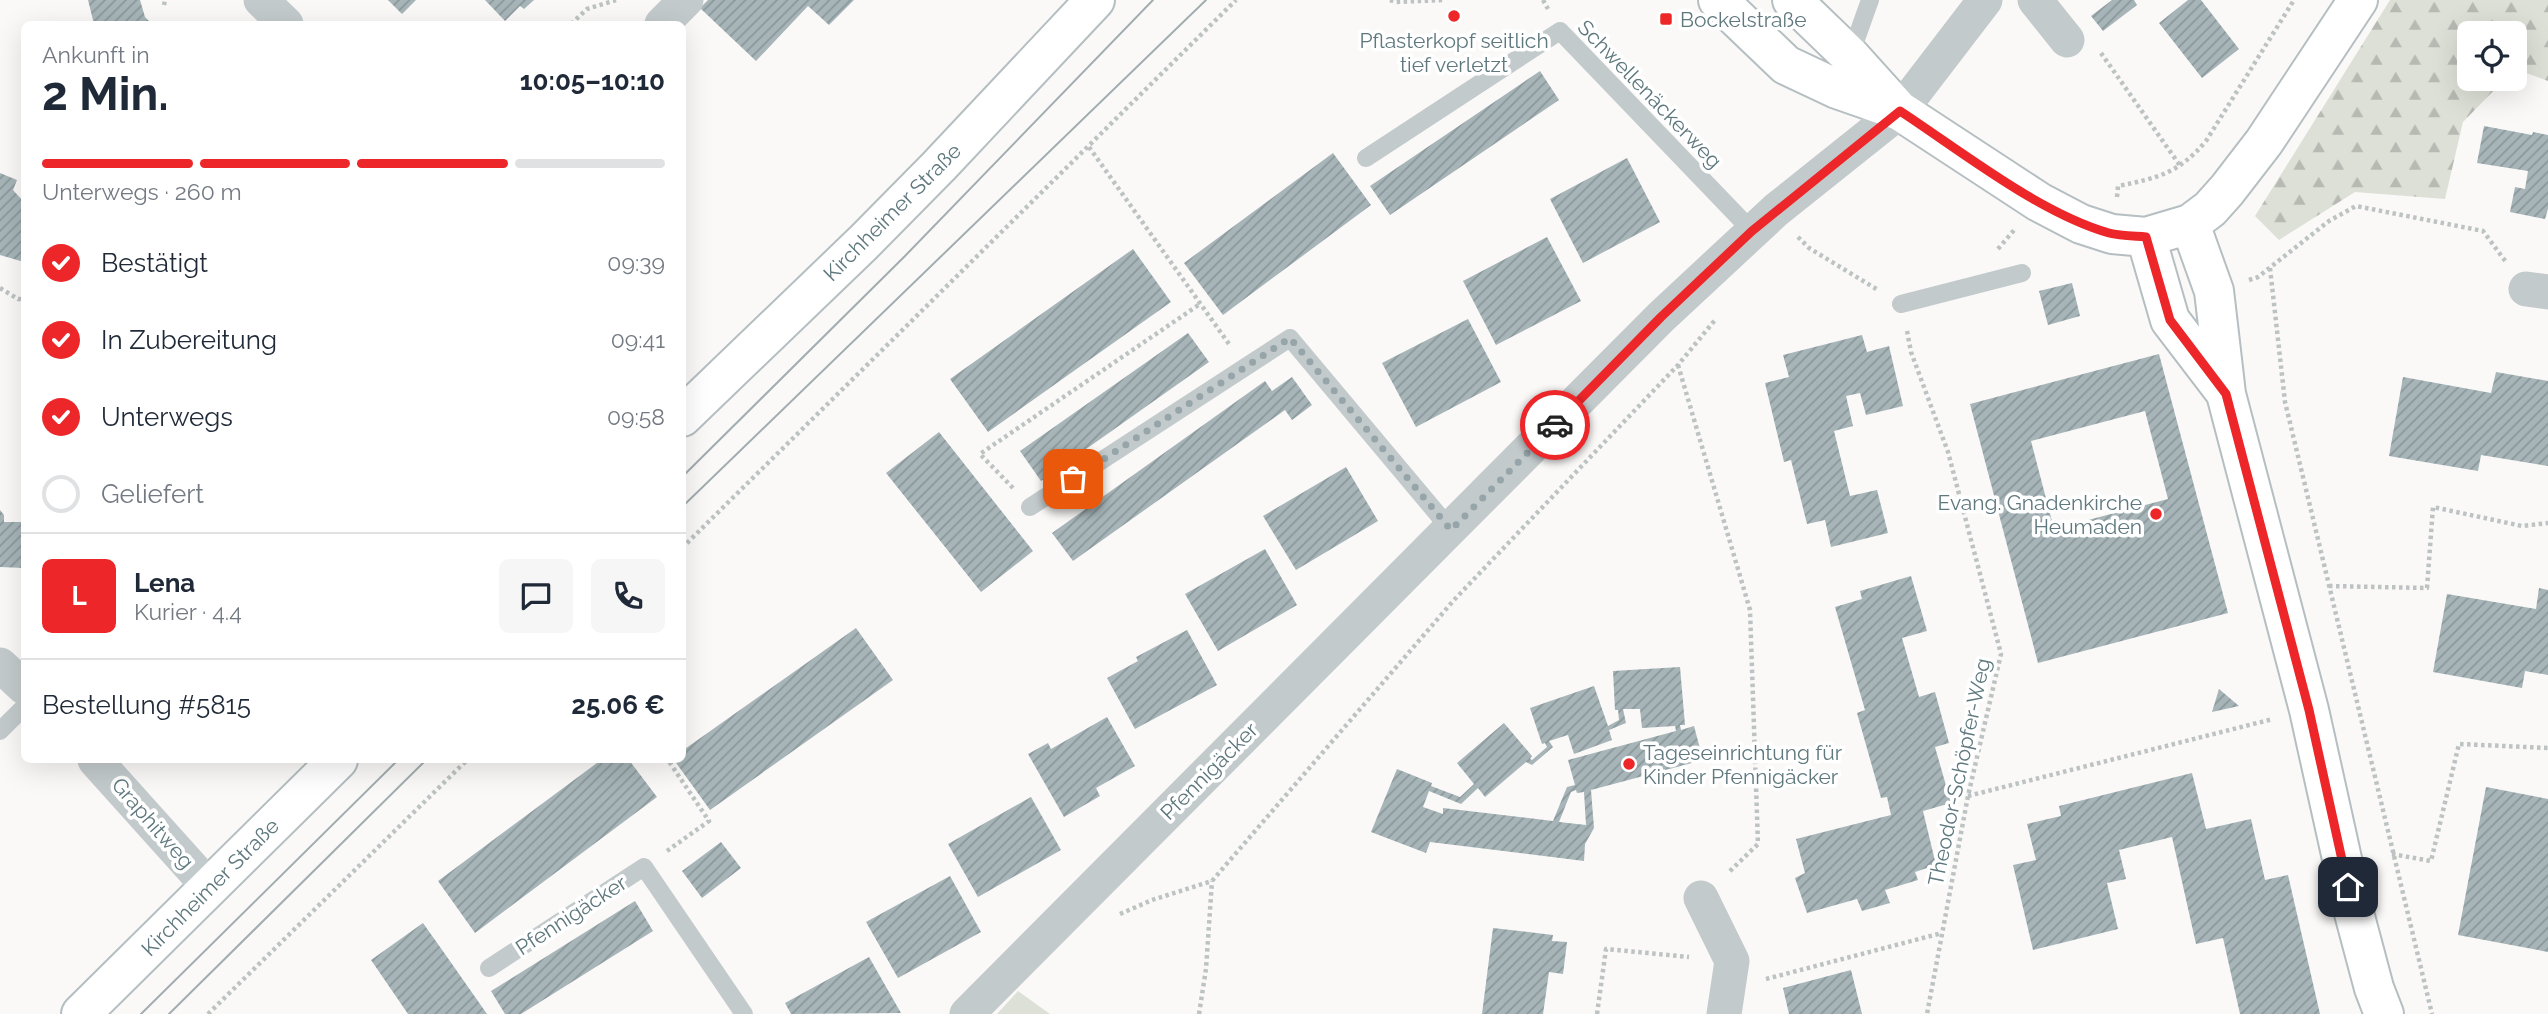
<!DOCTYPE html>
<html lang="de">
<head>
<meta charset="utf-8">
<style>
  body { margin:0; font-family:Raleway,sans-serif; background:#f6f6f7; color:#1f2937; height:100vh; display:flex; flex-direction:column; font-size:26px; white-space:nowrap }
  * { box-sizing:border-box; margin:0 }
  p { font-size:23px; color:#747a83 }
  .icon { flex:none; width:38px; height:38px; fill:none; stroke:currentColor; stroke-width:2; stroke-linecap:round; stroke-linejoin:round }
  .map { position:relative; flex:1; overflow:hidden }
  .sheet { position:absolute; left:21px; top:21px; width:665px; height:742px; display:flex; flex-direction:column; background:#fff; border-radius:10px; box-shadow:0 7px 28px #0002 }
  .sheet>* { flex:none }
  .fabs { position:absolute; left:2457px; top:21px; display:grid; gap:14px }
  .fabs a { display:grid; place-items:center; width:70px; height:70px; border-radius:10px; background:#fff; box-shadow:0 7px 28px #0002; font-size:35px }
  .pin { position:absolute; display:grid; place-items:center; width:60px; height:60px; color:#fff; margin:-30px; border-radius:14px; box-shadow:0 4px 10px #0006 }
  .courier { position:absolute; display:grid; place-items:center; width:70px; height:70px; margin:-35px; border:5px solid #ec2629; border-radius:50%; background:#fff; color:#222; box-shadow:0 2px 9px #0007 }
  .overview em { font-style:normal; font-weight:700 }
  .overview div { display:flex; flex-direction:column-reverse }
  .overview { display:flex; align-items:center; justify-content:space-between; height:119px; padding:0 21px }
  h1 { font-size:46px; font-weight:700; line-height:52px }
  .bar { display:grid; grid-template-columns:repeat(4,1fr); gap:10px 7px; align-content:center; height:84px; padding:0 21px }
  .bar i { height:9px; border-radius:5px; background:#e0e1e3 }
  .bar .selected { background:#ec2629 }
  .bar p { grid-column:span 4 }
  .line { display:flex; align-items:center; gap:18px; padding:0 21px; border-top:2px solid #e0e1e3 }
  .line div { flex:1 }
  .round { display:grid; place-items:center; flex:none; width:74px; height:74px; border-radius:10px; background:#f6f6f7 }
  ol { padding:0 21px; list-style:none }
  li { display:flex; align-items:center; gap:21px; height:77px }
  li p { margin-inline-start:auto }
  li .icon { padding:7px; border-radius:50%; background:#ec2629; color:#fff; stroke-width:4 }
  li:last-child { color:#747a83 }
  li i { width:38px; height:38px; border:4px solid #e0e1e3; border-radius:50% }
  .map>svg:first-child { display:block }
  .green { fill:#dce0d6 }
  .forest { fill:url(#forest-firs) }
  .building { fill:url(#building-hatch); fill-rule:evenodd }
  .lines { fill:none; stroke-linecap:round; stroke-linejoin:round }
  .secondary-casing { stroke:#b5bec1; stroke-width:42 }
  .path { stroke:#bdc2c3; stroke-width:4.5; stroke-dasharray:3.5 3.5; stroke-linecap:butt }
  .lane { stroke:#c3cacc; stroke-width:18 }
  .street { stroke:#c3cacc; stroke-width:35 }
  .secondary { stroke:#fff; stroke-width:38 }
  .tram { stroke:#a2adb0; stroke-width:2 }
  .done { stroke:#95a5a9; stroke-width:7; stroke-dasharray:0 12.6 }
  .route { stroke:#ec2629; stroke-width:9 }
  .poi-dot { fill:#ec2629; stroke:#fff; stroke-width:2.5 }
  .labels { text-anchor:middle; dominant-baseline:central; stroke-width:7; stroke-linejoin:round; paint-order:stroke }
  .poi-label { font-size:21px; fill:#5e787e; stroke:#fff; text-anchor:start }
  .street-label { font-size:21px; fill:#5e787e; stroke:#fff }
</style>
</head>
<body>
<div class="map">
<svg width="2548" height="1014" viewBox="0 0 2548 1014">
  <defs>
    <pattern id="forest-firs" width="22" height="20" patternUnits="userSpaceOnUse" patternTransform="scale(1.75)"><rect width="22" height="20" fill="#dce0d6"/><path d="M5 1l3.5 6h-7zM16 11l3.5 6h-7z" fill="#b6bab3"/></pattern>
    <pattern id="building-hatch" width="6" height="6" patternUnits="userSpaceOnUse" patternTransform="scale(1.75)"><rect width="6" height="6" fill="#a7b5b8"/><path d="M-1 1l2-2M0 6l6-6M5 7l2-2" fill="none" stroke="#8b989b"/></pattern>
  </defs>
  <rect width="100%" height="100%" fill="#faf9f8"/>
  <path class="green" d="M1018 991 1050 1014H997Z"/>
  <path class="forest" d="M2390 0H2548V81L2515 69V33H2469V79H2505L2463 122 2445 199 2355 192 2279 240 2255 216Z"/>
  <path class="building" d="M88 0H140L145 17 152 24H94Z
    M388 0H416L402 14Z
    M485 0H534L524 9 520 6 505 21Z
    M708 0H854L829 25 808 6 756 61 700 8Z
    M2112 0H2134L2137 5 2103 31 2091 16Z
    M2188 0H2201L2239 49 2202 78 2159 23Z
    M1540 71 1559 100 1390 215 1370 186Z
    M2484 126 2532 135 2533 132 2548 135V209L2545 219 2510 212 2515 187 2525 189 2528 171 2477 163Z
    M1333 153 1371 205 1223 315 1184 263Z
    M1627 158 1660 222 1583 263 1550 199Z
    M0 173 17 180 13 190 24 202V262L0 255Z
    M1547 237 1581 301 1496 345 1463 281Z
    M1133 249 1171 302 988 432 950 379Z
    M2072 283 2080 316 2048 325 2039 291Z
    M1468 319 1501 382 1416 427 1382 363Z
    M1188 333 1209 362 1041 481 1020 451Z
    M1862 335 1867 352 1889 346 1903 406 1866 415 1860 393 1846 396 1853 426 1834 431 1850 496 1877 490 1888 533 1831 547 1825 520 1807 524 1791 460 1784 462 1765 383 1789 377 1783 355Z
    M2159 354 2228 613 2038 663 1970 404ZM2145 411 2168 499 2054 529 2031 441Z
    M2496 372 2548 381V466L2481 455 2478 471 2389 456 2403 377 2491 393Z
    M1292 377 1312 405 1292 420 1285 410 1073 561 1052 533 1265 381 1272 391Z
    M939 432 1033 551 981 592 886 473Z
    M1346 467 1378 521 1296 570 1263 516Z
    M0 510 4 515V522H24V568L0 567Z
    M1265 549 1297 605 1218 651 1185 594Z
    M1911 576 1927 631 1902 638 1919 697 1935 692 1949 743 1935 747 1951 803 1923 811 1936 865 1915 872 1918 880 1885 890 1890 903 1862 911 1857 899 1807 913 1795 878 1805 873 1796 839 1891 815 1887 797 1881 798 1857 713 1865 710 1835 607 1862 599 1860 591Z
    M2539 588 2548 590V675L2525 671 2522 688 2433 672 2447 594 2536 609Z
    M856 628 893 680 710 810 674 760H682V751Z
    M1187 630 1217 685 1135 729 1107 678 1138 661 1136 657Z
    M1680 667 1685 725H1680L1681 730 1694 726 1703 760 1591 790 1594 828 1585 844 1584 861 1430 842 1426 853 1371 832 1397 769 1432 783 1431 786 1460 797 1474 784 1457 763 1504 723 1532 756 1530 759 1532 760 1547 747 1545 743 1542 744 1530 708 1594 686 1608 726 1619 720 1618 710H1615L1613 671ZM1623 709H1640L1642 728 1675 726 1676 731 1568 760 1575 785 1567 787 1553 821 1443 808V814L1423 807 1429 791 1461 804 1478 788 1485 797 1526 762 1532 765 1553 747 1549 741 1568 735 1574 754 1612 740 1609 730 1626 723ZM1576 790 1577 793 1584 792 1586 825 1559 822 1571 792Z
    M2219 689 2239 706 2212 712Z
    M1107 717 1135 766 1096 788 1100 796 1064 817 1028 754 1048 743 1051 749Z
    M601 760H629L657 797 475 933 438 881Z
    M2192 773 2206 829 2251 819 2265 880 2288 875 2320 1014H2240L2223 938 2196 944 2172 837 2119 850 2126 879 2107 883 2118 929 2033 950 2013 865 2036 860 2027 824 2061 816 2059 806Z
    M2486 787 2548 799V952L2458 935Z
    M1031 797 1061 850 978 897 948 844Z
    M721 842 741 868 702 898 682 871Z
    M950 876 981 932 898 978 866 922Z
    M635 901 653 931 521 1014H505L491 991Z
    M423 923 445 954 487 1014H408L371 960Z
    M1493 928 1553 935 1552 941 1567 942 1563 974 1549 972 1543 1014H1482Z
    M869 957 901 1013 791 1014 785 1003Z
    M1851 970 1862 1014H1789L1783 988Z"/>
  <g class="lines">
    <g class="secondary-casing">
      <path id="secondary" d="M1718 0 1786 65 1837 89 1900 111 2039 202 2081 224 2112 234 2146 237 2190 224 2210 209 2227 190 2264 142 2358 0
        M1792 0 1850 56 1896 107
        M2190 224 2214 291 2226 394 2309 710 2354 913 2374 988 2384 1014
        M2146 237 2170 320 2225 392
        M682 417 863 243 939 166 1095 0
        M81 1014 338 760"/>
    </g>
    <path class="path" d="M1390 0 1396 2 1443 0
      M1543 0 1548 9
      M164 5 165 0
      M571 24 587 9 616 0
      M2101 53 2181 167
      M1089 147 1229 344
      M2117 197 2118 186C2158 178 2179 173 2206 141L2294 0
      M1798 237 1809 248 1878 290
      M1998 249 2015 229
      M2270 268 2285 402 2432 1014
      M2249 280 2258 277 2329 221 2356 206 2483 231 2506 262
      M0 288 18 299H24
      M1907 331 1911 352 1948 452 2001 654 1968 796 1927 1014
      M1678 365 1750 610 1758 844 1728 873
      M1013 488 980 454 1200 304
      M682 548 1236 0
      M2329 586 2427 588 2433 507 2522 526 2548 523
      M1968 796 2273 719
      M667 851 709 821 668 760
      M2392 854 2431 861 2459 744 2548 748
      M1120 914 1152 900 1212 881 1454 600 1678 365 1715 320
      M1766 979 1942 933
      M208 1014 467 760
      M1199 1014 1206 969 1212 881
      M1597 1014 1606 949 1689 957"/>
    <path class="lane" d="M1850 56 1870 0
      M1366 158 1560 31 1752 231
      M1901 304 2022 273
      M1030 507 1290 338 1451 530
      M0 731 24 707
      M489 968 644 867 744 1014"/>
    <path class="street" d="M261 0 286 24
      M2035 0 2067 40
      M662 24 686 0
      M2526 289 2548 292
      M0 665 24 687
      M95 760 210 888
      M1701 898 1732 961 1724 1014
      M967 1014 1661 317 1776 210 1900 111 1985 0"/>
    <use href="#secondary" class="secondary"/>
    <path class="tram" d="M682 477 905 256 1153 0
      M682 507 1206 0
      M141 1014 398 760
      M169 1014 426 760"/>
  </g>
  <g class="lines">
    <path class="done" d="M1073 479 1290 338 1451 530 1555 425"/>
    <path class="route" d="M1555 425 1661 317 1752 231 1900 111C1961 151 2039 213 2109 233 2120 236 2134 236 2146 237L2170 320 2226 394 2309 710 2348 887"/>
  </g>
  <g class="poi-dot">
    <circle cx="1454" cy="16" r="7"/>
    <rect x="1659" y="12" width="14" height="14" rx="3.5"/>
    <circle cx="2156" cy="514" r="7"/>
    <circle cx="1629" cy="764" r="7"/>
  </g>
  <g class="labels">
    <g class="poi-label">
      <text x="1680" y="19">Bockelstraße</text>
      <text x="1454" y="40" text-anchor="middle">Pflasterkopf seitlich<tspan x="1454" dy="24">tief verletzt</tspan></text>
      <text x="2142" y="502" text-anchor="end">Evang. Gnadenkirche<tspan x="2142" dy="24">Heumaden</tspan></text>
      <text x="1643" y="752">Tageseinrichtung für<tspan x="1643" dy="24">Kinder Pfennigäcker</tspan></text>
    </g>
    <g class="street-label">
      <text transform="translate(1650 94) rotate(46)">Schwellenäckerweg</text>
      <text transform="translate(892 212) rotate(-45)">Kirchheimer Straße</text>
      <text transform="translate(1209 771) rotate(-45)">Pfennigäcker</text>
      <text transform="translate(1959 772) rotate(-78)">Theodor-Schöpfer-Weg</text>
      <text transform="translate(153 823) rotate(49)">Graphitweg</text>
      <text transform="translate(210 887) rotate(-45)">Kirchheimer Straße</text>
      <text transform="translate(571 915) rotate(-33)">Pfennigäcker</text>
    </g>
  </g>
</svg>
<div class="fabs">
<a><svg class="icon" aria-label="locate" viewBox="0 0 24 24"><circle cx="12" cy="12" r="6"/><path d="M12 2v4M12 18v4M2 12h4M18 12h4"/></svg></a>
</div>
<div class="pin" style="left:1073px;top:479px;background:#ea580c"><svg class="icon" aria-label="bag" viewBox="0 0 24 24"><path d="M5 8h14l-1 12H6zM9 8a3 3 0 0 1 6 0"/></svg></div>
<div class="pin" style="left:2348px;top:887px;background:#1f2937"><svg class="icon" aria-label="home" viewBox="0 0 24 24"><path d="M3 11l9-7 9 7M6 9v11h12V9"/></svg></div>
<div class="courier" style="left:1555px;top:425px"><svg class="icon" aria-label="car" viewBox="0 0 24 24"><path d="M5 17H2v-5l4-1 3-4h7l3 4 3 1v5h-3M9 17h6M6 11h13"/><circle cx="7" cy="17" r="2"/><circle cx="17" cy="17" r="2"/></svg></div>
<section class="sheet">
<div class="overview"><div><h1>2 Min.</h1><p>Ankunft in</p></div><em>10:05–10:10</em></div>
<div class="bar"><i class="selected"></i><i class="selected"></i><i class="selected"></i><i></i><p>Unterwegs · 260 m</p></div>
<ol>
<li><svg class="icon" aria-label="check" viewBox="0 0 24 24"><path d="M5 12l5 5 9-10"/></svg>Bestätigt<p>09:39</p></li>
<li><svg class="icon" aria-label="check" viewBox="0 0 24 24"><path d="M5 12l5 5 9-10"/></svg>In Zubereitung<p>09:41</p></li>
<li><svg class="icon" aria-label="check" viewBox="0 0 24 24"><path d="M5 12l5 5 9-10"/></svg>Unterwegs<p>09:58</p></li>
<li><i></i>Geliefert</li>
</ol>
<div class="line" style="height:126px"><b class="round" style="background:#ec2629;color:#fff">L</b><div><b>Lena</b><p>Kurier · 4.4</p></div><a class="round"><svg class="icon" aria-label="chat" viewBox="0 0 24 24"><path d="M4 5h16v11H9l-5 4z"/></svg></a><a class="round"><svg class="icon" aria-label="phone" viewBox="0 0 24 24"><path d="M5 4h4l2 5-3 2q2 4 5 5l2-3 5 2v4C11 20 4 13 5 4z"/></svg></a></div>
<div class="line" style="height:91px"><div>Bestellung #5815</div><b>25.06 €</b></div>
</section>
</div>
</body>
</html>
